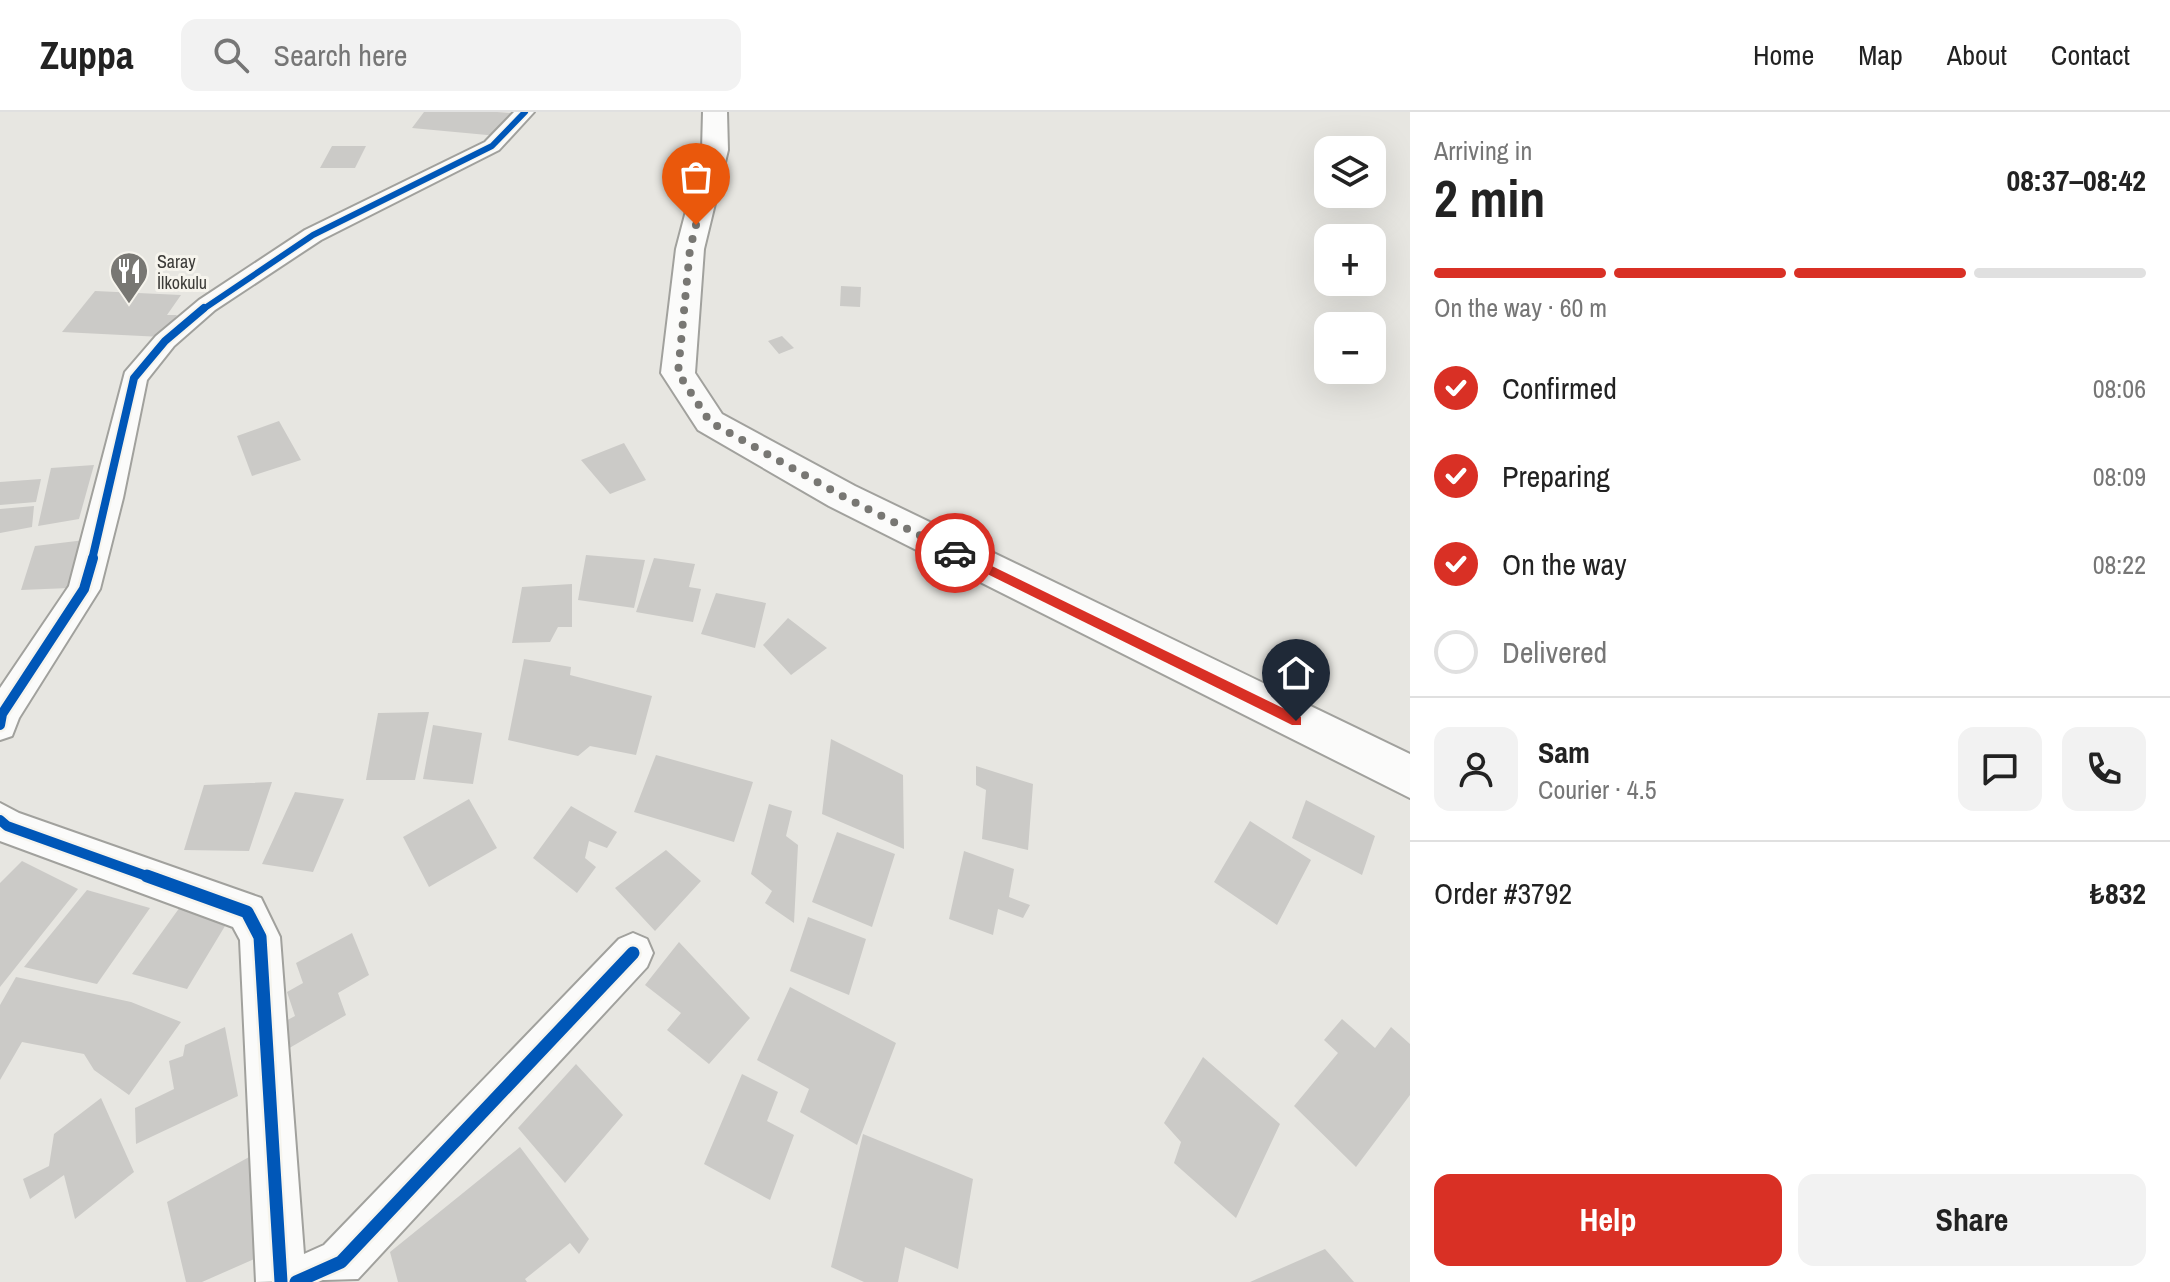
<!DOCTYPE html>
<html lang="en">
<head>
<meta charset="utf-8">
<style>
  body { margin:0; font-family:"Archivo Narrow",sans-serif; background:#f2f2f2; color:#222; height:100vh; display:flex; flex-direction:column; font-size:30px; white-space:nowrap }
  * { box-sizing:border-box; margin:0 }
  p { font-size:26px; color:#767676 }
  .icon { flex:none; width:44px; height:44px; fill:none; stroke:currentColor; stroke-width:2; stroke-linecap:round; stroke-linejoin:round }
  .map { position:relative; flex:1; overflow:hidden }
  .side { display:flex; flex-direction:column; background:#fff; width:760px }
  .side>* { flex:none }
  .controls { position:absolute; left:1314px; top:24px; display:grid; gap:16px }
  .controls a { display:grid; place-items:center; width:72px; height:72px; border-radius:16px; background:#fff; box-shadow:0 8px 32px #0002; font-size:40px }
  .pin { position:absolute; display:grid; place-items:center; width:68px; height:68px; color:#fff; margin:-82px -34px; border-radius:50% 50% 50% 0; rotate:-45deg; box-shadow:0 0 8px #0007 }
  .pin .icon { rotate:45deg }
  .courier { position:absolute; display:grid; place-items:center; width:80px; height:80px; margin:-40px; border:6px solid #d93025; border-radius:50%; background:#fff; color:#222; box-shadow:0 2px 10px #0007 }
  .head em { font-style:normal; font-weight:800 }
  .head div { display:flex; flex-direction:column-reverse }
  .head { display:flex; align-items:center; justify-content:space-between; height:136px; padding:0 24px }
  h1 { font-size:52px; font-weight:800; line-height:60px }
  .bar { display:grid; grid-template-columns:repeat(4,1fr); gap:12px 8px; align-content:center; height:96px; padding:0 24px }
  .bar i { height:10px; border-radius:6px; background:#e0e0e0 }
  .bar .active { background:#d93025 }
  .bar p { grid-column:span 4 }
  .line { display:flex; align-items:center; gap:20px; padding:0 24px; border-top:2px solid #e0e0e0 }
  .line div { flex:1 }
  .round { display:grid; place-items:center; flex:none; width:84px; height:84px; border-radius:16px; background:#f2f2f2 }
  ol { padding:0 24px; list-style:none }
  li { display:flex; align-items:center; gap:24px; height:88px }
  li p { margin-inline-start:auto }
  li .icon { padding:8px; border-radius:50%; background:#d93025; color:#fff; stroke-width:4 }
  li:last-child { color:#767676 }
  li i { width:44px; height:44px; border:4px solid #e0e0e0; border-radius:50% }
  .primary-button { display:flex; gap:16px; margin-top:auto; padding:16px 24px }
  .primary-button a { flex:1; height:92px; border-radius:16px; background:#d93025; color:#fff; font-size:32px; font-weight:800; line-height:92px; text-align:center }
  .primary-button a+a { background:#f2f2f2; color:#222 }
  header { display:flex; align-items:center; gap:48px; box-sizing:border-box; height:112px; padding:0 40px; background:#fff; border-bottom:2px solid #e0e0e0 }
  header strong { font-size:38px }
  nav { display:flex; gap:44px; margin-inline-start:auto; font-size:28px }
  .search { width:560px; height:72px; background:#f2f2f2; display:flex; align-items:center; gap:20px; box-sizing:border-box; padding:0 28px; border-radius:16px; color:#767676; font-size:30px }
  main { display:flex; flex:1; min-height:0 }
  .map>svg:first-child { display:block }
  .building { fill:#cbcac7 }
  .lines { fill:none; stroke-linecap:round; stroke-linejoin:round }
  .minor-casing { stroke:#a1a19d; stroke-width:4 }
  .secondary-casing { stroke:#a1a19d; stroke-width:4 }
  .minor { fill:#fbfbfa; fill-rule:evenodd }
  .secondary { fill:#fbfbfa; fill-rule:evenodd }
  .cycleway-far3-casing { stroke:#f6f4ed; stroke-width:9 }
  .cycleway-far2-casing { stroke:#f6f4ed; stroke-width:12 }
  .cycleway-far1-casing { stroke:#f6f4ed; stroke-width:15 }
  .cycleway-casing { stroke:#f6f4ed; stroke-width:18 }
  .cycleway-far3 { stroke:#0057b8; stroke-width:6 }
  .cycleway-far2 { stroke:#0057b8; stroke-width:8 }
  .cycleway-far1 { stroke:#0057b8; stroke-width:10 }
  .cycleway { stroke:#0057b8; stroke-width:13 }
  .route { fill:#d93025 }
  .done { stroke:#787773; stroke-width:8; stroke-dasharray:0 14.4 }
  .labels { text-anchor:middle; dominant-baseline:central; stroke-width:6; stroke-linejoin:round; paint-order:stroke }
  .far-poi-label { font-size:18px; fill:#3c3b38; stroke:#f6f4ed; text-anchor:start }
</style>
</head>
<body>
<header>
<strong>Zuppa</strong>
<div class="search"><svg class="icon" aria-label="search" viewBox="0 0 24 24"><circle cx="10" cy="10" r="6"/><path d="M15 15l6 6"/></svg>Search here</div>
<nav><a>Home</a><a>Map</a><a>About</a><a>Contact</a></nav>
</header>
<main>
<div class="map">
<svg width="1410" height="1170" viewBox="0 0 1410 1170">
  <rect width="100%" height="100%" fill="#e7e6e1"/>
  <path class="building" d="M424 0H497L511 1 498 24 412 16Z
    M332 34H366L355 56H320Z
    M841 174 861 175 860 195 840 194Z
    M95 179 181 183 167 203H177L162 225 62 220Z
    M782 224 794 236 779 242 768 229Z
    M279 309 301 348 252 364 237 324Z
    M624 331 646 368 610 382 581 348Z
    M94 353 79 407 38 414 51 356Z
    M41 367 36 390 0 393V370Z
    M34 394 32 415 0 421V397Z
    M85 428 69 476 21 478 35 434Z
    M586 443 645 448 634 496 578 488Z
    M654 446 695 452 689 475 701 477 693 510 636 500Z
    M572 472V515H558L550 530 512 531 522 475Z
    M716 481 766 491 755 536 701 522Z
    M788 506 827 536 791 563 763 533Z
    M524 547 571 555 570 563 652 584 636 643 590 634 578 644 508 628Z
    M429 600 415 668H366L378 601Z
    M433 613 482 621 473 672 423 667Z
    M831 627 903 663 904 737 822 702Z
    M656 643 753 670 734 730 634 700Z
    M976 654 1033 672 1028 738 982 727 986 678 976 673Z
    M272 670 249 739 184 738 204 673Z
    M295 680 344 687 313 760 262 752Z
    M469 687 497 736 429 775 403 725Z
    M1306 688 1375 724 1362 763 1292 726Z
    M769 692 792 699 786 724 798 733 794 811 765 791 772 779 751 762Z
    M571 694 617 720 607 736 589 729 585 746 596 755 577 781 533 746Z
    M1250 709 1311 748 1277 813 1214 770Z
    M837 720 895 742 872 815 812 790Z
    M666 738 701 769 655 819 615 776Z
    M964 739 1014 757 1009 785 1030 793 1023 806 998 797 993 823 949 807Z
    M22 749 78 777 0 875V771Z
    M87 778 150 796 97 872 24 855Z
    M180 795 225 814 187 877 132 862Z
    M808 805 866 827 849 883 790 859Z
    M352 821 369 863 338 881 346 903 286 938 278 913 295 904 287 880 303 871 296 851Z
    M679 830 750 906 709 952 667 918 681 901 645 873Z
    M16 865 131 890 181 910 129 983 94 958 84 942 22 930 0 968V893Z
    M790 875 896 931 857 1033 800 1000 809 977 757 948Z
    M1342 907 1375 936 1391 915 1410 932V983L1356 1055 1294 994 1338 941 1324 928Z
    M225 915 238 984 136 1032 135 996 174 977 169 949 183 944 185 933Z
    M1203 945 1280 1012 1236 1106 1174 1051 1181 1030 1164 1011Z
    M576 952 623 1003 565 1071 518 1016Z
    M742 962 778 980 767 1009 794 1023 770 1088 704 1052Z
    M101 986 134 1060 75 1107 64 1063 30 1087 23 1067 49 1054 54 1022Z
    M863 1022 973 1067 958 1157 905 1135 898 1170H864L831 1155Z
    M520 1035 589 1127 579 1142 570 1131 525 1167 527 1170H398L390 1140Z
    M262 1038 268 1141 202 1170H186L167 1090Z
    M1325 1137 1354 1170H1250Z"/>
  <g class="lines">
    <g class="minor-casing">
      <path id="minor" d="M514 0H534L499 38 321 128 215 198 174 234 147 268 123 386 100 477 19 606 12 624 0 628V576L69 474 125 260 156 224 199 188 305 118 485 30Z
        M0 691 19 701 261 786 280 825 304 1142 324 1133 619 827 633 821 647 827 653 841 647 855 358 1167 256 1170 240 828 233 815 0 729Z"/>
    </g>
    <g class="secondary-casing">
      <path id="secondary" d="M703 0H727L728 38 704 137 695 261 722 302 855 374 1410 642V686L829 394 698 318 661 261 676 137 702 38Z"/>
    </g>
    <use href="#minor" class="minor"/>
    <use href="#secondary" class="secondary"/>
    <g class="cycleway-far3-casing">
      <path id="cycleway-far3" d="M202 198 313 123 492 34 525 0"/>
    </g>
    <g class="cycleway-far2-casing">
      <path id="cycleway-far2" d="M92 448 134 266 165 229 204 196"/>
    </g>
    <g class="cycleway-far1-casing">
      <path id="cycleway-far1" d="M0 613 2 602 84 477 93 446
        M0 708 7 714 152 766"/>
    </g>
    <g class="cycleway-casing">
      <path id="cycleway" d="M147 764 247 800 260 825 281 1170
        M296 1170 341 1150 633 841"/>
    </g>
    <use href="#cycleway-far3" class="cycleway-far3"/>
    <use href="#cycleway-far2" class="cycleway-far2"/>
    <use href="#cycleway-far1" class="cycleway-far1"/>
    <use href="#cycleway" class="cycleway"/>
  </g>
  <path class="route" d="M955 436 1301 605V613H1292L951 444V438Z"/>
  <g class="lines">
    <path class="done" d="M696 113 690 137 678 261 710 310 842 384 955 441"/>
  </g>
  <defs>
    <g id="restaurant-pin" transform="scale(2)"><path d="M0 17L-7.5 6A9.5 9.5 0 1 1 7.5 6Z" fill="#787773" stroke="#f6f4ed"/><path d="M-5-6h1v4h1v-4h1v4h1v-4h1v5L-1.5 .5V6h-2V.5L-5-1ZM5-6V6H3V1.5H1.5Q1.5-4 5-6Z" fill="#fff"/></g>
  </defs>
  <g fill-rule="evenodd">
    <use href="#restaurant-pin" x="129" y="159"/>
  </g>
  <g class="labels">
    <g class="far-poi-label">
      <text x="157" y="149">Saray<tspan x="157" dy="21">İlkokulu</tspan></text>
    </g>
  </g>
</svg>
<div class="controls">
<a><svg class="icon" aria-label="layers" viewBox="0 0 24 24"><path d="M12 4l9 5-9 5-9-5zM3 14l9 5 9-5"/></svg></a>
<a>+</a>
<a>−</a>
</div>
<div class="pin" style="left:696px;top:113px;background:#ea580c"><svg class="icon" aria-label="bag" viewBox="0 0 24 24"><path d="M5 8h14l-1 12H6zM9 8a3 3 0 0 1 6 0"/></svg></div>
<div class="pin" style="left:1296px;top:609px;background:#1f2937"><svg class="icon" aria-label="home" viewBox="0 0 24 24"><path d="M3 11l9-7 9 7M6 9v11h12V9"/></svg></div>
<div class="courier" style="left:955px;top:441px"><svg class="icon" aria-label="car" viewBox="0 0 24 24"><path d="M5 17H2v-5l4-1 3-4h7l3 4 3 1v5h-3M9 17h6M6 11h13"/><circle cx="7" cy="17" r="2"/><circle cx="17" cy="17" r="2"/></svg></div>
</div>
<section class="side">
<div class="head"><div><h1>2 min</h1><p>Arriving in</p></div><em>08:37–08:42</em></div>
<div class="bar"><i class="active"></i><i class="active"></i><i class="active"></i><i></i><p>On the way · 60 m</p></div>
<ol>
<li><svg class="icon" aria-label="check" viewBox="0 0 24 24"><path d="M5 12l5 5 9-10"/></svg>Confirmed<p>08:06</p></li>
<li><svg class="icon" aria-label="check" viewBox="0 0 24 24"><path d="M5 12l5 5 9-10"/></svg>Preparing<p>08:09</p></li>
<li><svg class="icon" aria-label="check" viewBox="0 0 24 24"><path d="M5 12l5 5 9-10"/></svg>On the way<p>08:22</p></li>
<li><i></i>Delivered</li>
</ol>
<div class="line" style="height:144px"><a class="round"><svg class="icon" aria-label="person" viewBox="0 0 24 24"><circle cx="12" cy="8" r="4"/><path d="M4 21q1-7 8-7t8 7"/></svg></a><div><b>Sam</b><p>Courier · 4.5</p></div><a class="round"><svg class="icon" aria-label="chat" viewBox="0 0 24 24"><path d="M4 5h16v11H9l-5 4z"/></svg></a><a class="round"><svg class="icon" aria-label="phone" viewBox="0 0 24 24"><path d="M5 4h4l2 5-3 2q2 4 5 5l2-3 5 2v4C11 20 4 13 5 4z"/></svg></a></div>
<div class="line" style="height:104px"><div>Order #3792</div><b>₺832</b></div>
<div class="primary-button"><a>Help</a><a>Share</a></div>
</section>
</main>
</body>
</html>
